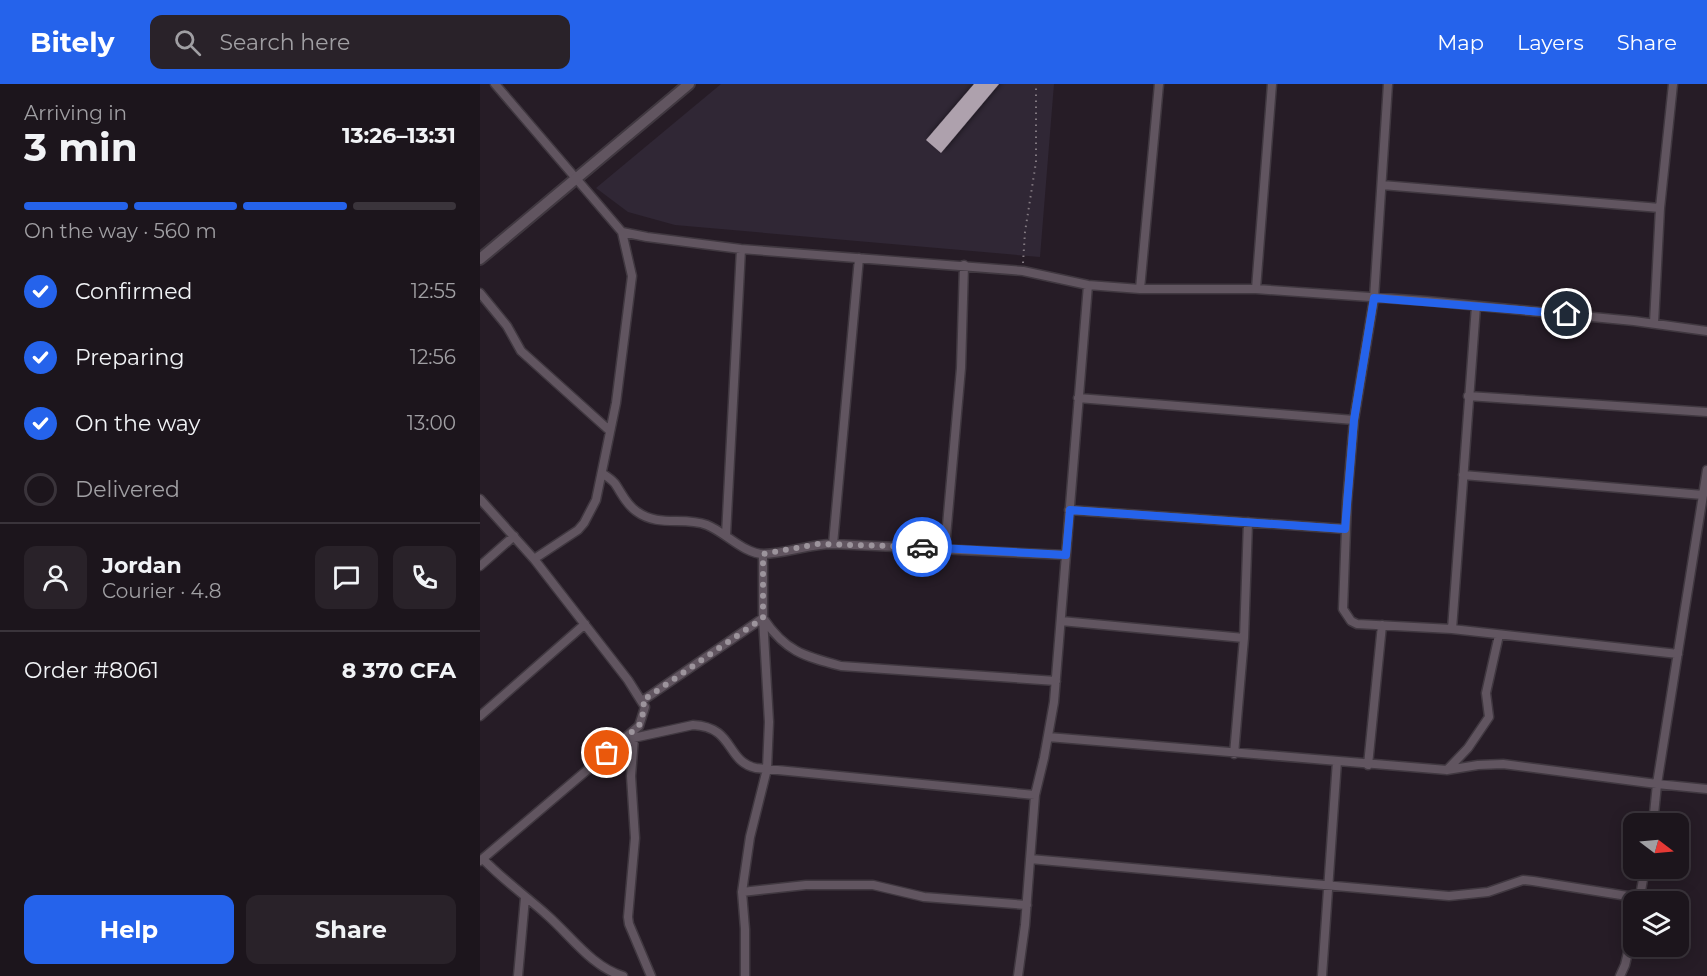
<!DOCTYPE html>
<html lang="en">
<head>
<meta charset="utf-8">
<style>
  body { margin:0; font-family:Montserrat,sans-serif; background:#292229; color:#f1f3f6; height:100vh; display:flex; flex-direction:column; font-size:22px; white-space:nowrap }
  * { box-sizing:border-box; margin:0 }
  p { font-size:20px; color:#a09fa3 }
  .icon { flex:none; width:33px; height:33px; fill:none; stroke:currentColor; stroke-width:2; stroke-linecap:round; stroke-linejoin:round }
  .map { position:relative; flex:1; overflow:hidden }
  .drawer { display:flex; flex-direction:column; background:#1c151c; width:480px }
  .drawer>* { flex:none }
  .needle { width:39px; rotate:106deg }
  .fabs { position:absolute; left:1143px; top:729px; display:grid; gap:12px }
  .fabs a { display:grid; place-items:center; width:66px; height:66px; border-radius:12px; background:#1c151c; box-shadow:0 3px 15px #0003,0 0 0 2px #3a343b; font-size:30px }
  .pin { position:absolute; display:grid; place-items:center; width:51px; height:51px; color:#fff; margin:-26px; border:3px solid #fff; border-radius:50%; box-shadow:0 2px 6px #0007 }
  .courier { position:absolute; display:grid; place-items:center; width:60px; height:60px; margin:-30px; border:4px solid #2563eb; border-radius:50%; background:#fff; color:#222; box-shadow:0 2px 8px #0007 }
  .head em { font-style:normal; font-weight:700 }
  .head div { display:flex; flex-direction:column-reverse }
  .head { display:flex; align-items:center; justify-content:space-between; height:102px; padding:0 24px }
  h1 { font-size:39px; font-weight:700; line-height:45px }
  .bar { display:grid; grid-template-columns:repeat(4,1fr); gap:9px 6px; align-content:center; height:72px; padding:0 24px }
  .bar i { height:8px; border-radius:4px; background:#3a343b }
  .bar .current { background:#2563eb }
  .bar p { grid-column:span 4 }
  .line { display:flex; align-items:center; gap:15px; padding:0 24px; border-top:2px solid #3a343b }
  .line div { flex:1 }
  .round { display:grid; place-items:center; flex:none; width:63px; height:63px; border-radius:12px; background:#292229 }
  ol { padding:0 24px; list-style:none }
  li { display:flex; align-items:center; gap:18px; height:66px }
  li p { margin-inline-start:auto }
  li .icon { padding:6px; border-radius:50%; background:#2563eb; color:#fff; stroke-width:4 }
  li:last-child { color:#a09fa3 }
  li i { width:33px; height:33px; border:3px solid #3a343b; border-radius:50% }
  .cta { display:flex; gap:12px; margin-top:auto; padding:12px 24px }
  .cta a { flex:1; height:69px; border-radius:12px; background:#2563eb; color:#fff; font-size:24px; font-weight:700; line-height:69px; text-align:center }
  .cta a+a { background:#292229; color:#f1f3f6 }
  header { display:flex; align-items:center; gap:36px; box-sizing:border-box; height:84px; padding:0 30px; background:#2563eb; color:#fff }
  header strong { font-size:28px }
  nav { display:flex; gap:33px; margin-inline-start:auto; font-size:21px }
  .search { width:420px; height:54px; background:#292229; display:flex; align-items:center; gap:15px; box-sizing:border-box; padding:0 21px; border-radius:12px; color:#a09fa3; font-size:22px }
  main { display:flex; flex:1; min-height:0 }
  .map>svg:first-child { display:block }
  .education { fill:#302735 }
  .building { fill:#aea1ad; filter:url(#shadow) }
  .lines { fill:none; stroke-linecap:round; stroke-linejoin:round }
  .minor-casing { stroke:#403840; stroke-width:11 }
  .tertiary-casing { stroke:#403840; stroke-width:14 }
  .path { stroke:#827981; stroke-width:2; stroke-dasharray:1.5 4.5; stroke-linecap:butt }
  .minor { stroke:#615560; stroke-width:8 }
  .tertiary { stroke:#615560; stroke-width:10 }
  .done { stroke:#9c949c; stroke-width:6; stroke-dasharray:0 10.8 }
  .route { stroke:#2563eb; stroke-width:8 }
</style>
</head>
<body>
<header>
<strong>Bitely</strong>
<div class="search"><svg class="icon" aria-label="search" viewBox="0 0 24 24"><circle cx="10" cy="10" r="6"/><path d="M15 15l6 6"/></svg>Search here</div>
<nav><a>Map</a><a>Layers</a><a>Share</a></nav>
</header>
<main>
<section class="drawer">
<div class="head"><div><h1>3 min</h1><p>Arriving in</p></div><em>13:26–13:31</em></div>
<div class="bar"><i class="current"></i><i class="current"></i><i class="current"></i><i></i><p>On the way · 560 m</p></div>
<ol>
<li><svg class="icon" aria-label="check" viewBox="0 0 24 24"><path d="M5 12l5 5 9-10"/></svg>Confirmed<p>12:55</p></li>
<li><svg class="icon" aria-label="check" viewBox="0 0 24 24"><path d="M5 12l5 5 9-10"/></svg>Preparing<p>12:56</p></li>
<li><svg class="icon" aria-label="check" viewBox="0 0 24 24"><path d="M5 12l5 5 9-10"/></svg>On the way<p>13:00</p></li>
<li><i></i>Delivered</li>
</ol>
<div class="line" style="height:108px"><a class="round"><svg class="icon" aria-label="person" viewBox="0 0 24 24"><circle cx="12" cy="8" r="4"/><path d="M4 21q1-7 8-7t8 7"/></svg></a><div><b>Jordan</b><p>Courier · 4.8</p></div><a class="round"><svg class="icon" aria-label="chat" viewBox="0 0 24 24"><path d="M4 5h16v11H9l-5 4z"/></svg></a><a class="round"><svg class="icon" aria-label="phone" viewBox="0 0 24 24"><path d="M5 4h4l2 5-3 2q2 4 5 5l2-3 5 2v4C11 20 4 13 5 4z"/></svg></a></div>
<div class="line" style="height:78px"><div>Order #8061</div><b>8 370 CFA</b></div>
<div class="cta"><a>Help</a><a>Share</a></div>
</section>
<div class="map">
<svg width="1227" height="892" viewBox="0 0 1227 892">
  <defs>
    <filter id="shadow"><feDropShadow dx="3" dy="-3" stdDeviation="3" flood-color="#0009"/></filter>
  </defs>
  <rect width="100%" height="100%" fill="#261c26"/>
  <path class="education" d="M241 0H574L560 173 195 141 148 128 116 104Z"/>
  <path class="building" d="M494 0H519L461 69 446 56Z"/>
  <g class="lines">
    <g class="minor-casing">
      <path id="minor" d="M15 0 142 148 167 153 261 165 543 187 608 201 660 205H776L947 217 1154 237 1227 247
        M908 0 894 214 874 336 867 418 863 525 871 537 877 540 972 545 1198 570
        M902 101 1180 124
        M660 205 679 0
        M776 205 792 0
        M0 209 27 242 41 267 130 347
        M1174 239 1180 124 1193 0
        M988 312 1227 328
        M598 314 874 336
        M122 389C127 393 133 396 136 401 142 410 146 420 156 427 179 444 203 432 227 441 245 448 264 470 284 470 307 469 330 460 353 460L586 471
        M983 391 1223 411
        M0 415 54 475 148 596 165 623 159 642 0 777
        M589 426 865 445
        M246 451 261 165
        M353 460 379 174
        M465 464 481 284 484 181
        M54 475 98 446 104 439 116 416 136 319 152 192 142 148
        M0 482 34 452
        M581 537 764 554
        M972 545 996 222
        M162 617 283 534C305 567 323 572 361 582L576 597
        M0 632 105 540
        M568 653 967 686 998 681 1023 680 1177 700 1227 705
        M154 654 151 692 155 754 148 833 149 840 171 892
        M144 656 213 641C255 643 245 677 276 684L555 711
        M754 670 764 554 768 438
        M888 681 902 541
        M967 686 988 664 1009 633 1006 609 1019 551
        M1173 740 1177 700 1227 386
        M3 775C23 796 46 812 67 831 91 852 112 883 143 892
        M550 775 969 812 1008 808 1043 796 1053 797 1160 814
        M262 808 326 801H393L444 813 547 821
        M1159 818 1165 784
        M38 892 45 814
        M265 892V845L262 808 270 753 287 685 289 638 283 534V470
        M538 892 545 841 555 711 564 674 574 618 608 201
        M842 892 857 677
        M1140 892 1145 881 1154 843"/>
    </g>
    <g class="tertiary-casing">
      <path id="tertiary" d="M0 175 209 0"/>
    </g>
    <path class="path" d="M543 179 545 148 556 78V0"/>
    <use href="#minor" class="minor"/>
    <use href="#tertiary" class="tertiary"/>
  </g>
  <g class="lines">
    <path class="done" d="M127 669 159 642 165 623 162 617 283 534V470L338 460 442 463"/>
    <path class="route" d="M442 463 586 471 590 426 865 445 874 336 894 214 1087 230"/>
  </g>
</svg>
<div class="fabs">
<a><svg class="needle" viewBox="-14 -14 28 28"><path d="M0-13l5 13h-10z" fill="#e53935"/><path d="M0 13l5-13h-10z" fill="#a09fa3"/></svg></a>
<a><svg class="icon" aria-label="layers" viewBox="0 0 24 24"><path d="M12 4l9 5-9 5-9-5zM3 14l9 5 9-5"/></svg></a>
</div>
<div class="pin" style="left:127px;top:669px;background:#ea580c"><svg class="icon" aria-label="bag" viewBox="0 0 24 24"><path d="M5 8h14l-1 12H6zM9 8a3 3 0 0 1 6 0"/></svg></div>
<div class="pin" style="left:1087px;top:230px;background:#1f2937"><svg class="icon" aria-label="home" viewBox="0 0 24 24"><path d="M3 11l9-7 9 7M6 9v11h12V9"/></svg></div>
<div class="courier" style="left:442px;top:463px"><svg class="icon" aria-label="car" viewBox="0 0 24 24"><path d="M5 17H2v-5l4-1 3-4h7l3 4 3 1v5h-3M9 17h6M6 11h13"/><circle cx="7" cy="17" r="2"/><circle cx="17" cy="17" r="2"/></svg></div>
</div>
</main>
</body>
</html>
